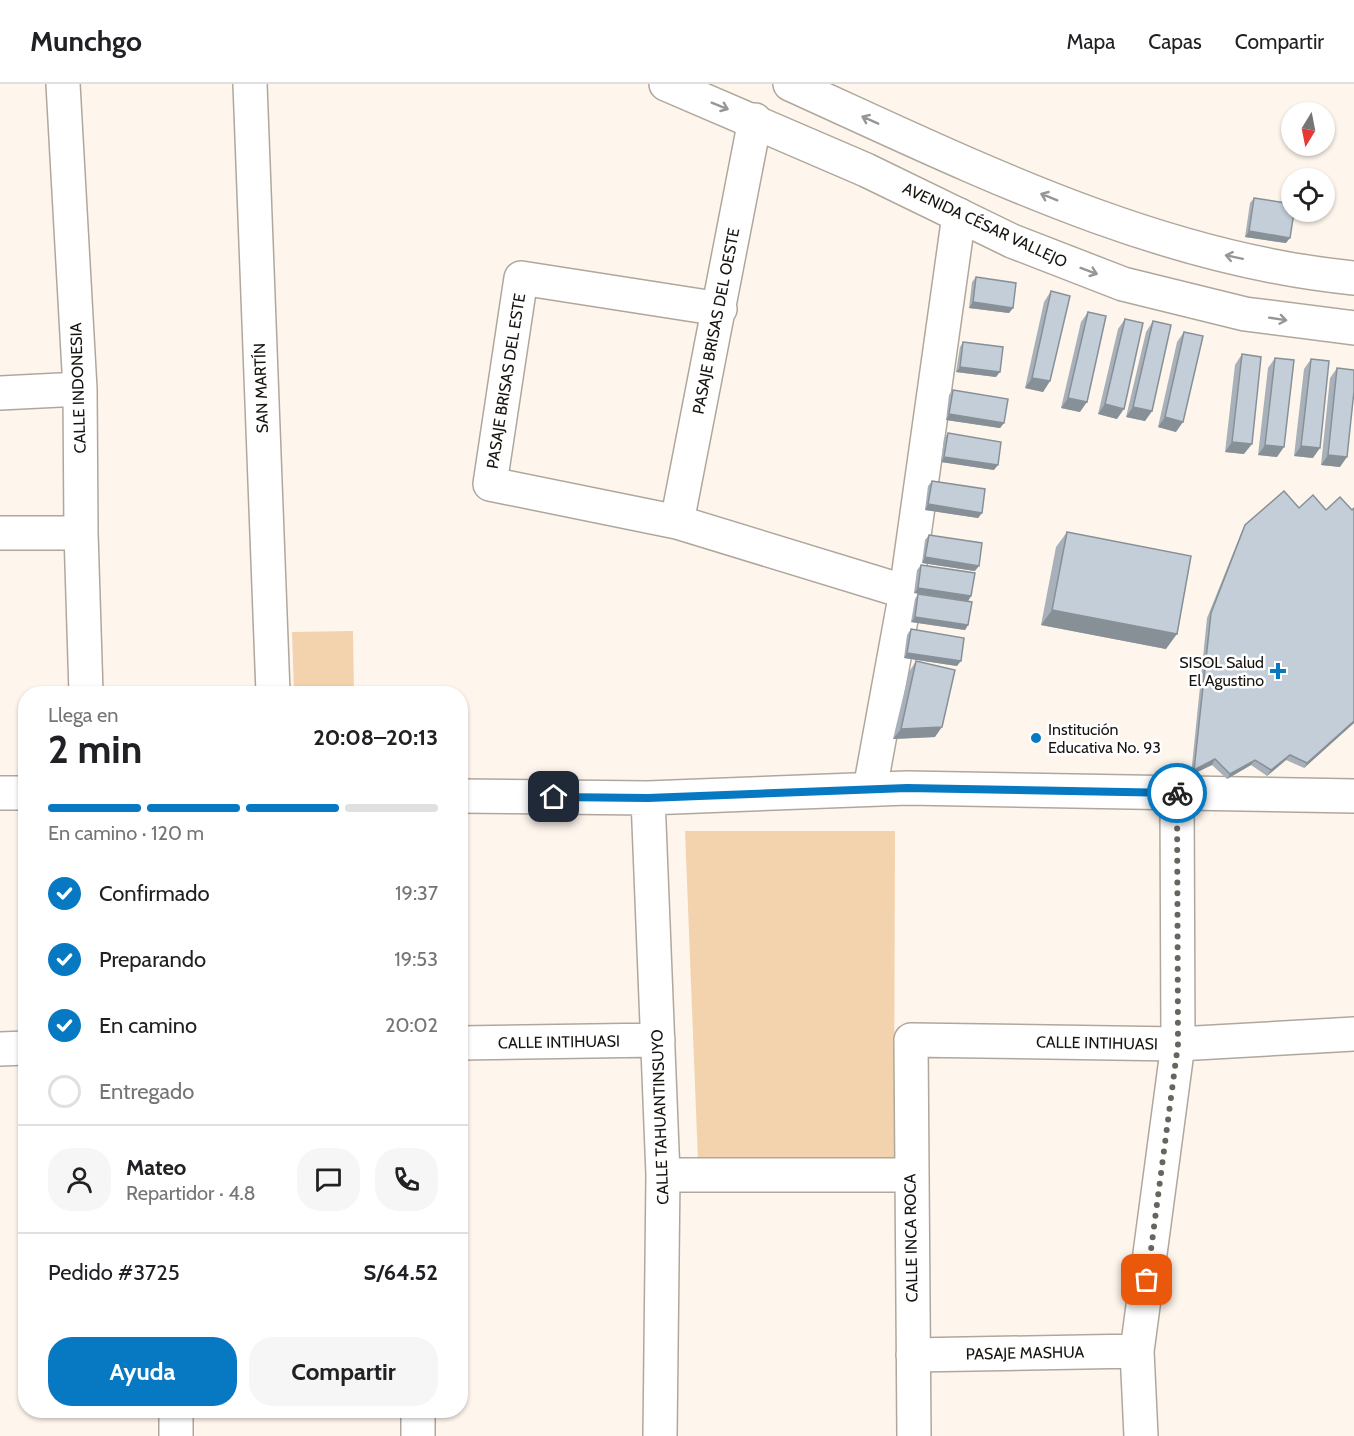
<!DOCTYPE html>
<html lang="es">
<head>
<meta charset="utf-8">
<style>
  body { margin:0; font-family:Cabin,sans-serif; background:#f6f6f6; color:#202124; height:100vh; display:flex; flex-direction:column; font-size:22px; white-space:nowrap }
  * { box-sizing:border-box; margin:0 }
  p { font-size:20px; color:#757577 }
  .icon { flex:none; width:33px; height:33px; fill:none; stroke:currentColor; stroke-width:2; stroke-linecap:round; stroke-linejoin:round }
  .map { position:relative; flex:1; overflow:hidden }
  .sheet { position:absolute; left:18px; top:602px; width:450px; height:732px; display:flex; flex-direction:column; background:#fff; border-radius:24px; box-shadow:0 2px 4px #0004 }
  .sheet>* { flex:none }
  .needle { width:39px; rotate:190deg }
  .buttons { position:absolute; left:1281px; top:18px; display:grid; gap:12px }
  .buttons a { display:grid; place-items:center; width:54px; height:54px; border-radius:50%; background:#fff; box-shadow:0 2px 4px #0004; font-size:30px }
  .pin { position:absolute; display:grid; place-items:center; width:51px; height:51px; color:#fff; margin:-26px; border-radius:12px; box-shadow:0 3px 9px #0006 }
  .courier { position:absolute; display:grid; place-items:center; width:60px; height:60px; margin:-30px; border:4px solid #0778c2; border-radius:50%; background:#fff; color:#222; box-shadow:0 2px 8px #0007 }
  .summary em { font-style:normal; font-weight:800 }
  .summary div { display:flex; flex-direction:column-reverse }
  .summary { display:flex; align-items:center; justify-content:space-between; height:102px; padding:0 30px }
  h1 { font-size:39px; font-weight:800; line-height:45px }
  .bar { display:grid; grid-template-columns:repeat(4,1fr); gap:9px 6px; align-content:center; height:72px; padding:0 30px }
  .bar i { height:8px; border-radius:4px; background:#e0e0e0 }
  .bar .active { background:#0778c2 }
  .bar p { grid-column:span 4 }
  .line { display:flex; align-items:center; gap:15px; padding:0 30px; border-top:2px solid #e0e0e0 }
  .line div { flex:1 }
  .round { display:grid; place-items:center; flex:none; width:63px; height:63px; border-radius:24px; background:#f6f6f6 }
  ol { padding:0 30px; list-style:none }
  li { display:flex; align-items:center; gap:18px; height:66px }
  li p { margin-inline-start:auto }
  li .icon { padding:6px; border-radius:50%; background:#0778c2; color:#fff; stroke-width:4 }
  li:last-child { color:#757577 }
  li i { width:33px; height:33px; border:3px solid #e0e0e0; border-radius:50% }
  .button { display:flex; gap:12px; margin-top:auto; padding:12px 30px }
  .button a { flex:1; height:69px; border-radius:24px; background:#0778c2; color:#fff; font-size:24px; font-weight:800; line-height:69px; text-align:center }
  .button a+a { background:#f6f6f6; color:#202124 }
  header { display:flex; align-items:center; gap:36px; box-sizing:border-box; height:84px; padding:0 30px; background:#fff; border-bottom:2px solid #e0e0e0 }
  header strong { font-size:28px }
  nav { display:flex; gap:33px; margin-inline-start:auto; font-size:21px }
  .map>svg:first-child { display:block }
  .green { fill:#f3d3ae }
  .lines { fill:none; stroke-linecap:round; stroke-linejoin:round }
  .street-casing { stroke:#b0a79c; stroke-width:36 }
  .primary-casing { stroke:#b0a79c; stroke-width:36 }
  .street { stroke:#fff; stroke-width:33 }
  .primary { stroke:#fff; stroke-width:33 }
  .wall { fill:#a8b1ba }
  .shaded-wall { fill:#889097 }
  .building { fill:#c3ced8; stroke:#889097; stroke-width:1.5 }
  .oneway { stroke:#979694 }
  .done { stroke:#68645e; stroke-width:6; stroke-dasharray:0 10.8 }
  .route { stroke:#0778c2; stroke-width:8 }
  .poi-dot { fill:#0778c2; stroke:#fff; stroke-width:2 }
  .labels { text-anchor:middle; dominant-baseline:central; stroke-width:5; stroke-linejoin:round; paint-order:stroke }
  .street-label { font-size:16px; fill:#181511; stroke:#fff }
  .poi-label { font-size:16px; fill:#181511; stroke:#fff; text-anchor:end }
</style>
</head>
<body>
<header>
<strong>Munchgo</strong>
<nav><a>Mapa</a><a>Capas</a><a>Compartir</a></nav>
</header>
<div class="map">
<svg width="1354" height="1352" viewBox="0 0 1354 1352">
  <rect width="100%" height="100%" fill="#fef6ed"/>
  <path class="green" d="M353 547 354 609H294L292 548Z
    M685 747H895L894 1077 698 1078Z"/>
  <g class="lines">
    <g class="street-casing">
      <path id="street" d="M63 0 80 305 81 449 86 609
        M250 0 273 609
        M720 225 521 194 490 400 677 438 906 508
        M0 309 80 305
        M677 438 755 36
        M0 449H81
        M870 705 906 508 959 131
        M0 709H26
        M460 712 648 714 907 704 1354 712
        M648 714 663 1091 660 1352
        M460 959 658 956
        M0 965 26 964
        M663 1091H910
        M913 1271 1137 1267
        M418 1326V1352
        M176 1352V1326
        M914 1352 911 956 1178 960 1354 950
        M1141 1352 1137 1267 1178 960 1177 709"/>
    </g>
    <g class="primary-casing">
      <path id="primary" d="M666 0 866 86 1012 157 1123 200 1245 230 1354 244
        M790 0C969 81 1155 175 1354 194"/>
    </g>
    <use href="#street" class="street"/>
    <use href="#primary" class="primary"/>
  </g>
  <path class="wall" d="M1254 114 1286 159 1245 153 1250 119Z
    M976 193 1013 224 1009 229 969 224 972 198Z
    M1051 207 1050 297 1043 308 1025 304 1044 218Z
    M1088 228 1080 328 1061 324 1081 238Z
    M1125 235 1117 335 1098 330 1118 245Z
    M1153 237 1152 327 1145 337 1126 333 1146 248Z
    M1184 248 1176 348 1158 343 1177 258Z
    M963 258 996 293 956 288 960 263Z
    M1242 270 1244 370 1225 368 1235 281Z
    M1275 274 1277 373 1258 371 1268 284Z
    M1311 275 1313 374 1294 372 1304 285Z
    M1337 284 1340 383 1321 381 1330 294Z
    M953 306 1004 339 1000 344 946 336 949 311Z
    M948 349 994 386 941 378 944 354Z
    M932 397 982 429 978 434 925 426 928 402Z
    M1299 424 1352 426 1354 424V639L1304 684 1286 676 1267 692 1251 681 1227 695 1212 681 1191 691 1207 534 1242 447 1245 441Z
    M1067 448 1166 565 1041 541 1056 463Z
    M929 451 975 487 922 479 925 456Z
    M921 481 971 512 968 517 914 509 917 486Z
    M918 510 968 541 965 546 911 538 915 515Z
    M911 545 957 582 904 574 907 551Z
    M916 577 935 653 893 655 909 588Z"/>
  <path class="shaded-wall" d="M1249 147 1290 154 1286 159 1245 153Z
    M973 218 1013 224 1009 229 969 224Z
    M960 283 1000 288 996 293 956 288Z
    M1032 294 1050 297 1043 308 1025 304Z
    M1068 314 1087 318 1080 328 1061 324Z
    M1105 320 1124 325 1117 335 1098 330Z
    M1133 323 1152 327 1145 337 1126 333Z
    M949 330 1004 339 1000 344 946 336Z
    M1165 333 1183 338 1176 348 1158 343Z
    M1232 358 1252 360 1244 370 1225 368Z
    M1265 361 1284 363 1277 373 1258 371Z
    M1301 362 1320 364 1313 374 1294 372Z
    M1328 371 1347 373 1340 383 1321 381Z
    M944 373 998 381 994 386 941 378Z
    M928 420 982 429 978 434 925 426Z
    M925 473 979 482 975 487 922 479Z
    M918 504 971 512 968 517 914 509Z
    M1052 526 1177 550 1166 565 1041 541Z
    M915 533 968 541 965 546 911 538Z
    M907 569 961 577 957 582 904 574Z
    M1354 637V639L1304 684 1307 679Z
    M942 643 935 653 893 655 901 645Z
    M1290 671 1286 676 1267 692 1271 686Z
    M1215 675 1212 681 1191 691 1194 686Z
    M1255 676 1251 681 1227 695 1230 690Z"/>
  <path class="building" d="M1254 114 1292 120V128H1294L1290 154 1249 147Z
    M976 193 1016 199 1013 224 973 218Z
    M1051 207 1070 212 1050 297 1032 294Z
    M1088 228 1106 232 1087 318 1068 314Z
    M1125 235 1143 239 1124 325 1105 320Z
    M1153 237 1171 241 1152 327 1133 323Z
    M1184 248 1203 252 1183 338 1165 333Z
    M963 258 1003 263 1000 288 960 283Z
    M1242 270 1261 273 1252 360 1232 358Z
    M1275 274 1294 276 1284 363 1265 361Z
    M1311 275 1329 277 1320 364 1301 362Z
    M1337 284 1354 286V307L1347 373 1328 371Z
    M953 306 1008 315 1004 339 949 330Z
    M948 349 1001 358 998 381 944 373Z
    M932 397 985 405 982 429 928 420Z
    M1284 407 1299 424 1313 411 1326 426 1340 413 1352 426 1354 424V637L1307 679 1290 671 1271 686 1255 676 1230 690 1215 675 1194 686 1211 529 1245 441Z
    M1067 448 1191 472 1177 550 1052 526Z
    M929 451 982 459 979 482 925 473Z
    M921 481 975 489 971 512 918 504Z
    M918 510 972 518 968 541 915 533Z
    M911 545 964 554 961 577 907 569Z
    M916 577 955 586 942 643 901 645Z"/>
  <defs><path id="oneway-shaft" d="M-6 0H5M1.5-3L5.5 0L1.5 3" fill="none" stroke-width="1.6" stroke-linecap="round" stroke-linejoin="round" transform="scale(1.5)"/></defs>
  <g class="oneway">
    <use href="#oneway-shaft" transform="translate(720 22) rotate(22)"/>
    <use href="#oneway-shaft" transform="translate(870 36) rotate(-156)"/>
    <use href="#oneway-shaft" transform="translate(1049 113) rotate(-158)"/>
    <use href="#oneway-shaft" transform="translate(1234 173) rotate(-168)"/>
    <use href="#oneway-shaft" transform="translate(1089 187) rotate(20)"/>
    <use href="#oneway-shaft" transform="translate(1278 235) rotate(9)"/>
  </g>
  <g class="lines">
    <path class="done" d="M1147 1196 1178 960 1177 709"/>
    <path class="route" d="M554 713 648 714 907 704 1177 709"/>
  </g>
  <g class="poi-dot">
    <path d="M1275 578h6v6h6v6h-6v6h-6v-6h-6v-6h6z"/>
    <circle cx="1036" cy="654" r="6"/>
  </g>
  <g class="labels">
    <g class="street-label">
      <text transform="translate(985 141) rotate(25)">AVENIDA CÉSAR VALLEJO</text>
      <text transform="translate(716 237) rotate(-79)">PASAJE BRISAS DEL OESTE</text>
      <text transform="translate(506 297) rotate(-81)">PASAJE BRISAS DEL ESTE</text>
      <text transform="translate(78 304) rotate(-92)">CALLE INDONESIA</text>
      <text transform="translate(261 304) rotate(-92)">SAN MARTÍN</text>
      <text transform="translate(559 958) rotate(-1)">CALLE INTIHUASI</text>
      <text transform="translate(1097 959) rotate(1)">CALLE INTIHUASI</text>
      <text transform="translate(660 1033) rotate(-92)">CALLE TAHUANTINSUYO</text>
      <text transform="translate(911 1154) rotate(-91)">CALLE INCA ROCA</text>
      <text transform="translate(1025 1269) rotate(-1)">PASAJE MASHUA</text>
    </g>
    <g class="poi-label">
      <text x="1264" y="578">SISOL Salud<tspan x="1264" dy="18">El Agustino</tspan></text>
      <text x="1048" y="645" text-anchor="start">Institución<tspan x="1048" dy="18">Educativa No. 93</tspan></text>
    </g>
  </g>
</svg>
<div class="buttons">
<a><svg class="needle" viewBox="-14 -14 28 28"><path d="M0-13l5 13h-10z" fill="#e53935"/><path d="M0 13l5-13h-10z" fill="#757577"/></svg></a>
<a><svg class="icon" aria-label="locate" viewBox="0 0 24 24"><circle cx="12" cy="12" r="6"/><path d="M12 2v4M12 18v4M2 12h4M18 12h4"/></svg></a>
</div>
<div class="pin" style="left:1147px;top:1196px;background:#ea580c"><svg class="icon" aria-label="bag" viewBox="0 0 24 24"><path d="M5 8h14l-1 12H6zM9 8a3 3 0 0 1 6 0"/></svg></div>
<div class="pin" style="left:554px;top:713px;background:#1f2937"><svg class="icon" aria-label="home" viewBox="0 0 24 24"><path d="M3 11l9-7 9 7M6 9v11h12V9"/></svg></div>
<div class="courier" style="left:1177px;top:709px"><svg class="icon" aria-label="bike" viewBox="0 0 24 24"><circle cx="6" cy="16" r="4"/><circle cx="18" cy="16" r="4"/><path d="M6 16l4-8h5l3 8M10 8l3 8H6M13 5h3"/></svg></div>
<section class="sheet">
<div class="summary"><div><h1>2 min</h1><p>Llega en</p></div><em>20:08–20:13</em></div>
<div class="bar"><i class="active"></i><i class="active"></i><i class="active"></i><i></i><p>En camino · 120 m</p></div>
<ol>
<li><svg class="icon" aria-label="check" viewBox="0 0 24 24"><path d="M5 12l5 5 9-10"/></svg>Confirmado<p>19:37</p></li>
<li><svg class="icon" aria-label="check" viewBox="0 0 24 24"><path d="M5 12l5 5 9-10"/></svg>Preparando<p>19:53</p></li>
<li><svg class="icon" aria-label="check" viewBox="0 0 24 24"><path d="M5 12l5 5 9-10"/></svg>En camino<p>20:02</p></li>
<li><i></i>Entregado</li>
</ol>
<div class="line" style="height:108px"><a class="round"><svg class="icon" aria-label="person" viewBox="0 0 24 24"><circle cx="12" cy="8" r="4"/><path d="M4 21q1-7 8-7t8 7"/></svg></a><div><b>Mateo</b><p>Repartidor · 4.8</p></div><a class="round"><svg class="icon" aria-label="chat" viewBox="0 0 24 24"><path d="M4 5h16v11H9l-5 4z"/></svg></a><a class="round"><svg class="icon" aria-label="phone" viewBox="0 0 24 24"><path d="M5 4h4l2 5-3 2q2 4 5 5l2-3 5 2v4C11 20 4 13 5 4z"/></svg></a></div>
<div class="line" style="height:78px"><div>Pedido #3725</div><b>S/64.52</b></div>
<div class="button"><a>Ayuda</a><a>Compartir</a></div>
</section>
</div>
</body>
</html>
